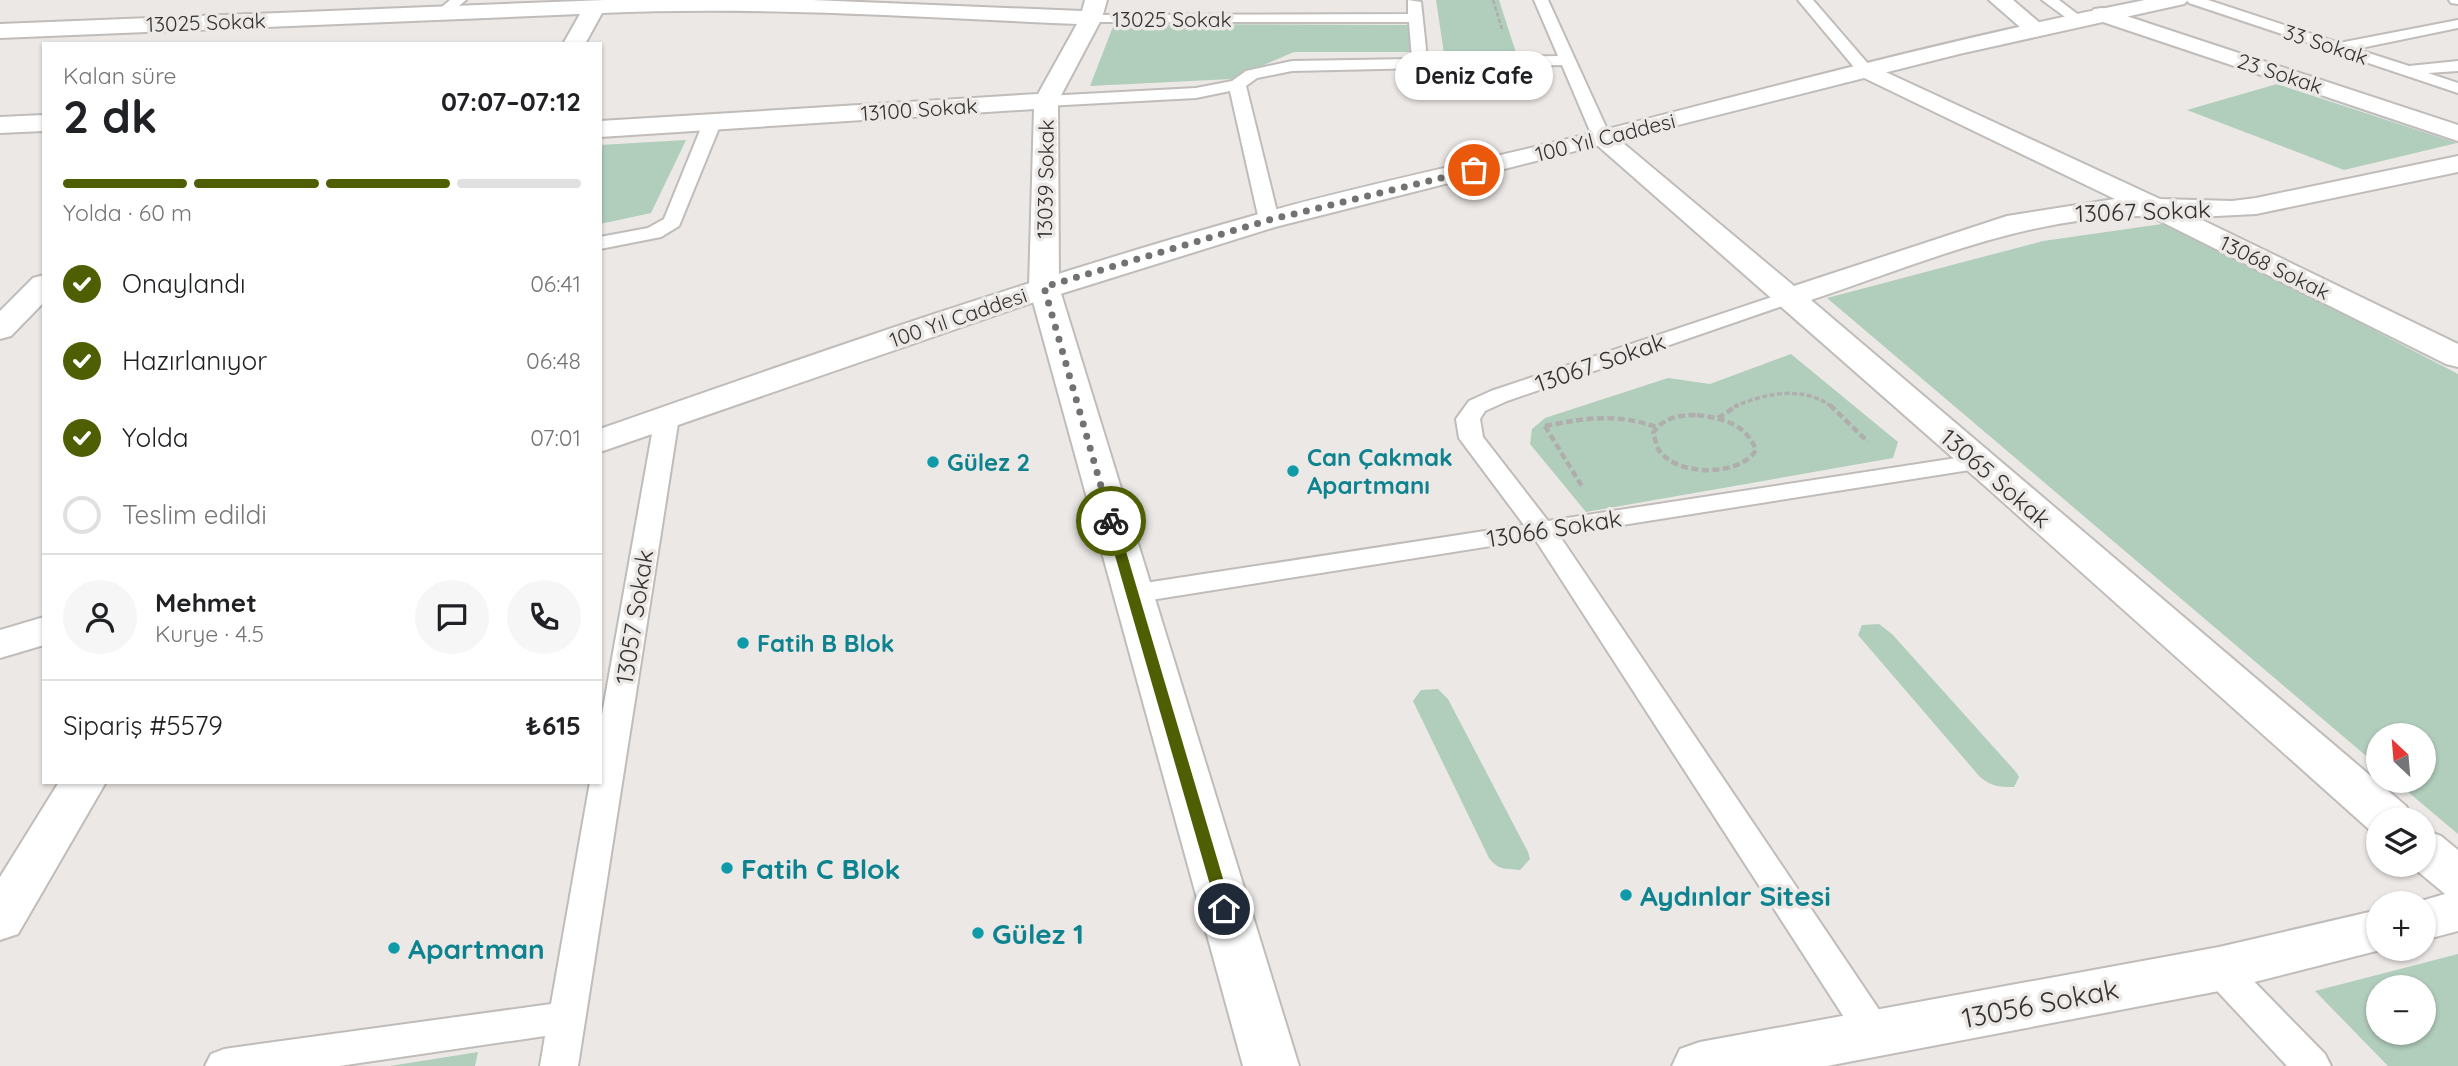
<!DOCTYPE html>
<html lang="tr">
<head>
<meta charset="utf-8">
<style>
  body { margin:0; font-family:Quicksand,sans-serif; background:#f6f6f6; color:#202124; height:100vh; display:flex; flex-direction:column; font-size:26px; white-space:nowrap }
  * { box-sizing:border-box; margin:0 }
  p { font-size:23px; color:#757577 }
  .icon { flex:none; width:38px; height:38px; fill:none; stroke:currentColor; stroke-width:2; stroke-linecap:round; stroke-linejoin:round }
  .map { position:relative; flex:1; overflow:hidden }
  .drawer { position:absolute; left:42px; top:42px; width:560px; height:742px; display:flex; flex-direction:column; background:#fff; border-radius:0px; box-shadow:0 2px 5px #0004 }
  .drawer>* { flex:none }
  .needle { width:46px; rotate:334deg }
  .tools { position:absolute; left:2366px; top:723px; display:grid; gap:14px }
  .tools a { display:grid; place-items:center; width:70px; height:70px; border-radius:50%; background:#fff; box-shadow:0 2px 5px #0004; font-size:35px }
  .pin { position:absolute; display:grid; place-items:center; width:60px; height:60px; color:#fff; margin:-30px; border:4px solid #fff; border-radius:50%; box-shadow:0 2px 7px #0007 }
  .courier { position:absolute; display:grid; place-items:center; width:70px; height:70px; margin:-35px; border:5px solid #4e5f03; border-radius:50%; background:#fff; color:#222; box-shadow:0 2px 9px #0007 }
  .bubble { position:absolute; height:49px; border-radius:24px; background:#fff; box-shadow:0 2px 5px #0004; font-size:23px; font-weight:700; line-height:49px; text-align:center }
  .overview em { font-style:normal; font-weight:700 }
  .overview div { display:flex; flex-direction:column-reverse }
  .overview { display:flex; align-items:center; justify-content:space-between; height:119px; padding:0 21px }
  h1 { font-size:46px; font-weight:700; line-height:52px }
  .bar { display:grid; grid-template-columns:repeat(4,1fr); gap:10px 7px; align-content:center; height:84px; padding:0 21px }
  .bar i { height:9px; border-radius:5px; background:#e0e0e0 }
  .bar .on { background:#4e5f03 }
  .bar p { grid-column:span 4 }
  .line { display:flex; align-items:center; gap:18px; padding:0 21px; border-top:2px solid #e0e0e0 }
  .line div { flex:1 }
  .round { display:grid; place-items:center; flex:none; width:74px; height:74px; border-radius:37px; background:#f6f6f6 }
  ol { padding:0 21px; list-style:none }
  li { display:flex; align-items:center; gap:21px; height:77px }
  li p { margin-inline-start:auto }
  li .icon { padding:7px; border-radius:50%; background:#4e5f03; color:#fff; stroke-width:4 }
  li:last-child { color:#757577 }
  li i { width:38px; height:38px; border:4px solid #e0e0e0; border-radius:50% }
  .map>svg:first-child { display:block }
  .green { fill:#b1cdbc; fill-rule:evenodd }
  .lines { fill:none; stroke-linecap:round; stroke-linejoin:round }
  .service-casing { stroke:#bfbcba; stroke-width:4 }
  .minor-casing { stroke:#bfbcba; stroke-width:4 }
  .tertiary-casing { stroke:#bfbcba; stroke-width:4 }
  .path-far2 { stroke:#b0aeac; stroke-width:2.5; stroke-dasharray:4.5 2; stroke-linecap:butt }
  .path-far1 { stroke:#b0aeac; stroke-width:3.5; stroke-dasharray:5 2.5; stroke-linecap:butt }
  .path { stroke:#b0aeac; stroke-width:4.5; stroke-dasharray:7 3.5; stroke-linecap:butt }
  .service { fill:#fff; fill-rule:evenodd }
  .minor { fill:#fff; fill-rule:evenodd }
  .tertiary { fill:#fff; fill-rule:evenodd }
  .route { fill:#4e5f03 }
  .done { stroke:#737270; stroke-width:7; stroke-dasharray:0 12.6 }
  .culture-dot { fill:#0f9aa8; stroke:#ebe8e6; stroke-width:2.5 }
  .labels { text-anchor:middle; dominant-baseline:central; stroke-width:7; stroke-linejoin:round; paint-order:stroke }
  .far-street-label { font-size:21px; fill:#333231; stroke:#ebe8e6 }
  .street-label { font-size:24px; fill:#333231; stroke:#ebe8e6 }
  .culture-label { font-size:24px; font-weight:bold; fill:#0d838f; stroke:#ebe8e6; text-anchor:start }
  .near-culture-label { font-size:28px; font-weight:bold; fill:#0d838f; stroke:#ebe8e6; text-anchor:start }
  .near-street-label { font-size:28px; fill:#333231; stroke:#ebe8e6 }
</style>
</head>
<body>
<div class="map">
<svg width="2458" height="1066" viewBox="0 0 2458 1066">
  <rect width="100%" height="100%" fill="#ebe8e6"/>
  <path class="green" d="M1436 0H1499L1518 59 1445 60Z
    M1114 24 1414 25 1413 52H1294L1231 79 1090 86Z
    M2277 84 2457 143 2344 170 2187 110Z
    M686 140 651 213 600 224V145Z
    M2169 223 2458 374V834L2395 781 2424 780V735H2378V766L1827 298 2043 241Z
    M1791 354 1898 442 1893 458 1586 512 1530 444 1532 429 1545 418 1668 378 1710 384Z
    M1879 624 1892 634 2016 772 2019 777 2014 787C2000 787 1992 787 1980 777L1858 635 1862 625Z
    M1438 689 1448 699 1528 852 1530 859 1520 870C1506 868 1499 871 1489 858L1413 701 1421 690Z
    M2458 954V1066H2388L2315 991ZM2378 987H2424V1032H2378Z
    M478 1052 475 1066H390Z"/>
  <g class="lines">
    <g class="service-casing">
      <path id="service" d="M450 0H466L448 15H438L436 12Z
        M1408 0 1421 2 1427 58 1558 56 1534 0H1548L1611 138 1608 142H1596L1593 138 1562 65 1292 71 1257 78 1246 86 1279 220 1269 226 1259 220 1230 91 1196 98 1046 106 1038 101 1046 96 1196 88 1232 81 1246 71 1292 61 1412 59 1409 22H1091L1084 18 1086 15 1408 14Z
        M1798 0H1813L1870 66 1872 69 1870 72H1858Z
        M2042 0H2059L2084 19 2077 23 2072 22Z
        M2187 0H2208L2339 43 2458 20V28L2356 49 2409 66 2458 61V71L2428 73 2458 83V93L2189 3Z
        M2449 0H2458V4L2451 3Z
        M712 118 721 123 679 226 661 237 600 249V237L648 228 664 219 703 123Z
        M1790 291 1797 293 1801 297 1797 301 1507 401 1485 411 1480 419 1483 437 1548 521 1976 455 1985 457 1988 462 1985 467 1976 469 1559 535 1888 1023 1894 1034 1888 1045 1875 1050 1862 1045 1535 539 1132 603 1122 600 1118 594 1122 588 1132 585 1524 525 1459 438 1456 419 1469 401 1491 391Z
        M667 410 675 412 679 417 578 1066H540L545 1036 339 1066H205L211 1054 224 1049 551 1004 590 782H600V726L655 417 659 412Z
        M2219 954 2232 959 2325 1054 2331 1066H2287L2206 979 2201 969 2206 959Z"/>
    </g>
    <g class="minor-casing">
      <path id="minor" d="M605 0H812L1082 11 1085 0H1107L1102 18 1058 101 1059 287 1299 1066H1243L1029 287 1034 109 600 137V121L1038 94 1077 24C919 17 761 6 602 13L585 44H563L580 14 0 38V24Z
        M1989 0H2013L2047 29 2044 34H2028Z
        M2102 8 2458 125V141L2094 19 2091 14 2094 9Z
        M1864 62 2160 199 2232 201 2256 198 2458 156V172L2256 214 2196 217 2458 344V367L2446 364 2150 216C2033 214 1921 263 1811 300L2406 806 2413 819H2378V834L2372 832 1984 485 1589 138 1593 133 1602 130 1611 133 1794 286 2007 216 2115 199 1856 74 1852 69 1856 64Z
        M44 115V131L0 133V117Z
        M44 275V302L11 336 0 339V311L33 278Z
        M59 782H106L18 934 0 940V877Z
        M2424 830 2441 836 2458 850V931L2424 940V903H2414L2445 894 2409 864H2424Z
        M2378 910V948H2388L2219 991 1827 1066H1672L1680 1049 1700 1042 2219 947Z"/>
    </g>
    <g class="tertiary-casing">
      <path id="tertiary" d="M2145 0H2188L2184 4 1959 54 1275 227 1025 305 600 452V429C816 353 1032 278 1252 216 1368 183 1487 160 1604 130 1784 84 1963 36 2145 0Z
        M44 617V645L0 658V630Z"/>
    </g>
    <path class="path-far2" d="M1493 0 1502 29"/>
    <path class="path-far1" d="M1734 407C1764 393 1804 385 1832 407"/>
    <path class="path" d="M1830 405 1868 442
      M1697 415C1723 418 1746 424 1756 450 1740 477 1675 477 1658 449 1656 444 1655 438 1653 433 1664 417 1679 415 1697 415Z
      M1718 418 1738 405
      M1545 426 1583 488
      M1545 426C1585 418 1617 413 1656 427"/>
    <use href="#service" class="service"/>
    <use href="#minor" class="minor"/>
    <use href="#tertiary" class="tertiary"/>
  </g>
  <path class="route" d="M1111 517 1117 521 1232 909 1224 915 1217 909 1105 521Z"/>
  <g class="lines">
    <path class="done" d="M1111 521 1044 287 1269 220 1474 170"/>
  </g>
  <g class="culture-dot">
    <circle cx="933" cy="462" r="7"/>
    <circle cx="1293" cy="471" r="7"/>
    <circle cx="743" cy="643" r="7"/>
    <circle cx="727" cy="868" r="7"/>
    <circle cx="1626" cy="895" r="7"/>
    <circle cx="978" cy="933" r="7"/>
    <circle cx="394" cy="948" r="7"/>
  </g>
  <g class="labels">
    <g class="far-street-label">
      <text x="1172" y="19">13025 Sokak</text>
      <text transform="translate(206 22) rotate(-2)">13025 Sokak</text>
      <text transform="translate(2326 44) rotate(18)">33 Sokak</text>
      <text transform="translate(2280 73) rotate(18)">23 Sokak</text>
      <text transform="translate(919 109) rotate(-4)">13100 Sokak</text>
      <text transform="translate(1605 137) rotate(-14)">100 Yıl Caddesi</text>
      <text transform="translate(1045 179) rotate(-89)">13039 Sokak</text>
      <text transform="translate(2275 267) rotate(26)">13068 Sokak</text>
      <text transform="translate(958 317) rotate(-19)">100 Yıl Caddesi</text>
    </g>
    <g class="street-label">
      <text transform="translate(2143 211) rotate(-2)">13067 Sokak</text>
      <text transform="translate(1600 362) rotate(-19)">13067 Sokak</text>
      <text transform="translate(1996 478) rotate(41)">13065 Sokak</text>
      <text transform="translate(1554 528) rotate(-9)">13066 Sokak</text>
      <text transform="translate(634 617) rotate(-81)">13057 Sokak</text>
    </g>
    <g class="culture-label">
      <text x="1307" y="457">Can Çakmak<tspan x="1307" dy="28">Apartmanı</tspan></text>
      <text x="947" y="462">Gülez 2</text>
      <text x="757" y="643">Fatih B Blok</text>
    </g>
    <g class="near-culture-label">
      <text x="741" y="868">Fatih C Blok</text>
      <text x="1640" y="895">Aydınlar Sitesi</text>
      <text x="992" y="933">Gülez 1</text>
      <text x="408" y="948">Apartman</text>
    </g>
    <g class="near-street-label">
      <text transform="translate(2040 1003) rotate(-11)">13056 Sokak</text>
    </g>
  </g>
</svg>
<div class="tools">
<a><svg class="needle" viewBox="-14 -14 28 28"><path d="M0-13l5 13h-10z" fill="#e53935"/><path d="M0 13l5-13h-10z" fill="#757577"/></svg></a>
<a><svg class="icon" aria-label="layers" viewBox="0 0 24 24"><path d="M12 4l9 5-9 5-9-5zM3 14l9 5 9-5"/></svg></a>
<a>+</a>
<a>−</a>
</div>
<div class="pin" style="left:1474px;top:170px;background:#ea580c"><svg class="icon" aria-label="bag" viewBox="0 0 24 24"><path d="M5 8h14l-1 12H6zM9 8a3 3 0 0 1 6 0"/></svg></div>
<div class="pin" style="left:1224px;top:909px;background:#1f2937"><svg class="icon" aria-label="home" viewBox="0 0 24 24"><path d="M3 11l9-7 9 7M6 9v11h12V9"/></svg></div>
<div class="courier" style="left:1111px;top:521px"><svg class="icon" aria-label="bike" viewBox="0 0 24 24"><circle cx="6" cy="16" r="4"/><circle cx="18" cy="16" r="4"/><path d="M6 16l4-8h5l3 8M10 8l3 8H6M13 5h3"/></svg></div>
<div class="bubble" style="left:1395px;top:51px;width:158px">Deniz Cafe</div>
<section class="drawer">
<div class="overview"><div><h1>2 dk</h1><p>Kalan süre</p></div><em>07:07–07:12</em></div>
<div class="bar"><i class="on"></i><i class="on"></i><i class="on"></i><i></i><p>Yolda · 60 m</p></div>
<ol>
<li><svg class="icon" aria-label="check" viewBox="0 0 24 24"><path d="M5 12l5 5 9-10"/></svg>Onaylandı<p>06:41</p></li>
<li><svg class="icon" aria-label="check" viewBox="0 0 24 24"><path d="M5 12l5 5 9-10"/></svg>Hazırlanıyor<p>06:48</p></li>
<li><svg class="icon" aria-label="check" viewBox="0 0 24 24"><path d="M5 12l5 5 9-10"/></svg>Yolda<p>07:01</p></li>
<li><i></i>Teslim edildi</li>
</ol>
<div class="line" style="height:126px"><a class="round"><svg class="icon" aria-label="person" viewBox="0 0 24 24"><circle cx="12" cy="8" r="4"/><path d="M4 21q1-7 8-7t8 7"/></svg></a><div><b>Mehmet</b><p>Kurye · 4.5</p></div><a class="round"><svg class="icon" aria-label="chat" viewBox="0 0 24 24"><path d="M4 5h16v11H9l-5 4z"/></svg></a><a class="round"><svg class="icon" aria-label="phone" viewBox="0 0 24 24"><path d="M5 4h4l2 5-3 2q2 4 5 5l2-3 5 2v4C11 20 4 13 5 4z"/></svg></a></div>
<div class="line" style="height:91px"><div>Sipariş #5579</div><b>₺615</b></div>
</section>
</div>
</body>
</html>
